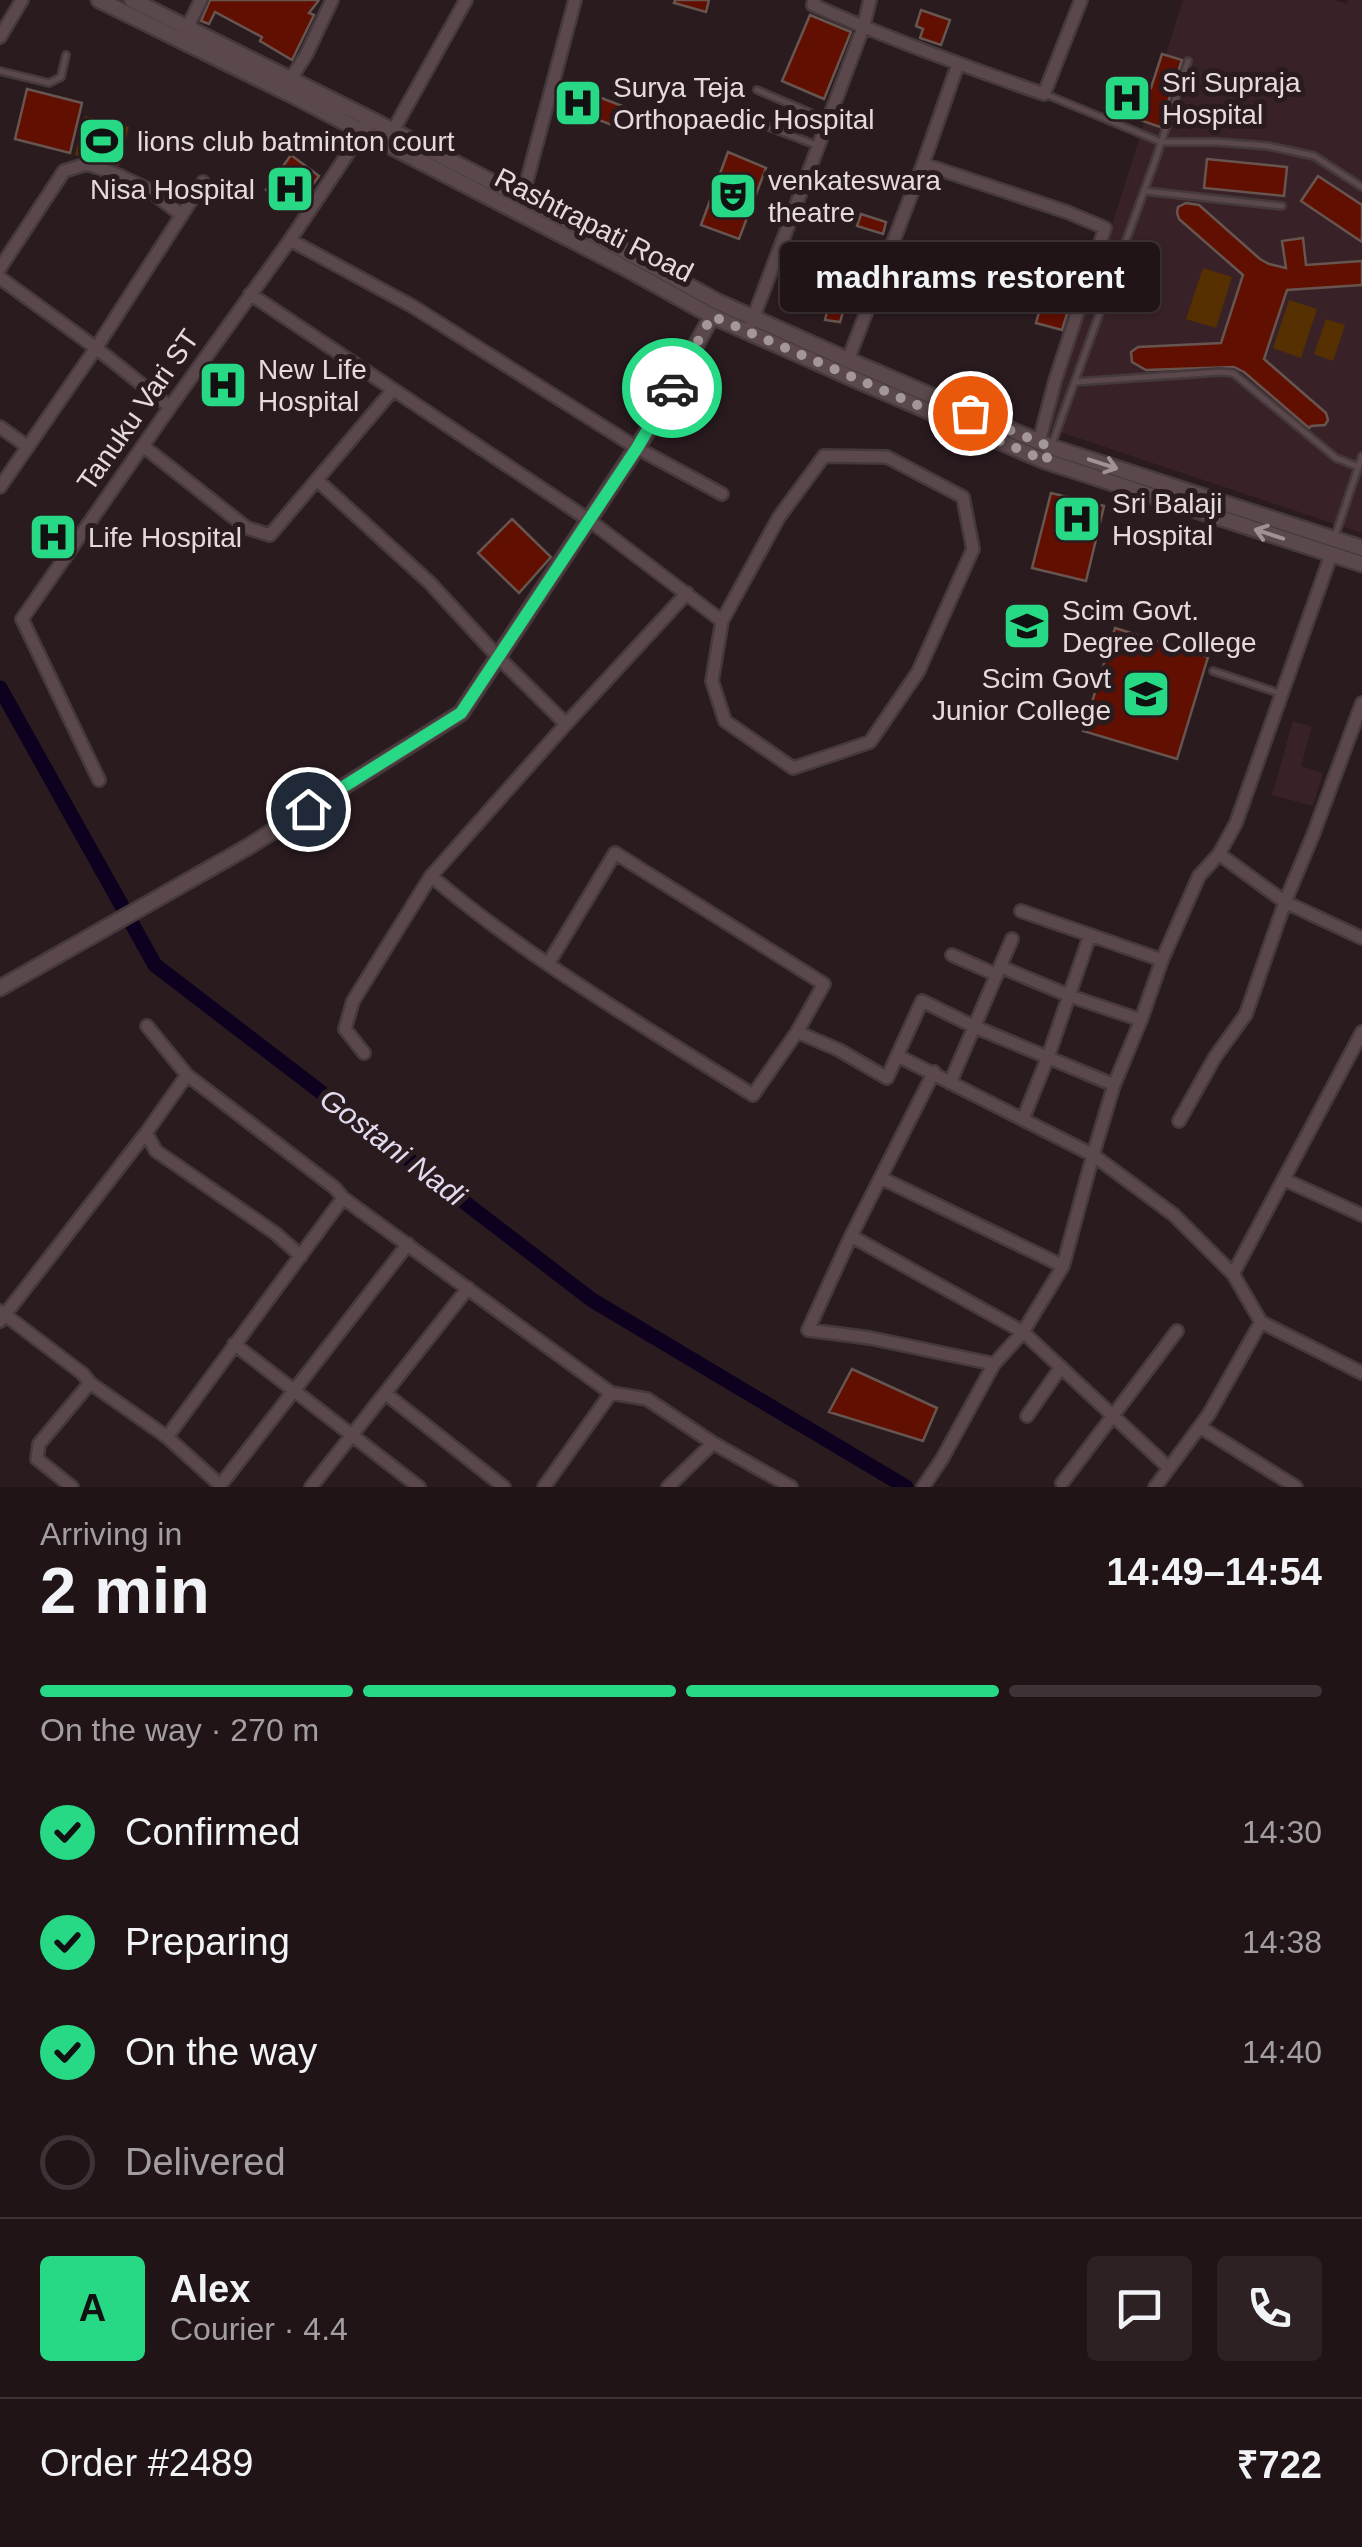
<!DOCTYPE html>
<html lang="en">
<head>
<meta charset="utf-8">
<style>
  body { margin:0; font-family:Helvetica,sans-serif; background:#2d2124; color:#f1f3f6; height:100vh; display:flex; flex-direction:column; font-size:38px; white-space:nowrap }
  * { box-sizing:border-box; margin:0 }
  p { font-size:32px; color:#a29ea1 }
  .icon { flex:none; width:55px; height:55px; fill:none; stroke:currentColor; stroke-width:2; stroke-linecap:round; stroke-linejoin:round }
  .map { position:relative; height:1487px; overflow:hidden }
  .panel { display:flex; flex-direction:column; background:#201417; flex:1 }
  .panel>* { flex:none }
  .pin { position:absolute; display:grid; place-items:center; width:85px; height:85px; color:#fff; margin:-42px; border:5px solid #fff; border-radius:50%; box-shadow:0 2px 10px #0007 }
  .courier { position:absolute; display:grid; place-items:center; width:100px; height:100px; margin:-50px; border:8px solid #27d885; border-radius:50%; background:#fff; color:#222; box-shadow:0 2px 12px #0007 }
  .bubble { position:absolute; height:70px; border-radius:10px; background:#201417; box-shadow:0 2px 8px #0004,0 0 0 2px #3d3336; font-size:32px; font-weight:600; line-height:70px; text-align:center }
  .head em { font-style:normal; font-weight:600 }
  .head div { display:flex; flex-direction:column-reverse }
  .head { display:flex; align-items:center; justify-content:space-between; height:170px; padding:0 40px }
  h1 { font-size:65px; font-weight:600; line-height:75px }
  .bar { display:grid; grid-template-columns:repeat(4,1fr); gap:15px 10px; align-content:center; height:120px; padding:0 40px }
  .bar i { height:12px; border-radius:8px; background:#3d3336 }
  .bar .selected { background:#27d885 }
  .bar p { grid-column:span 4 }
  .line { display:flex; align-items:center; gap:25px; padding:0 40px; border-top:2px solid #3d3336 }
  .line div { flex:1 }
  .round { display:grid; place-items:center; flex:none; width:105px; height:105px; border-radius:10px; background:#2d2124 }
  ol { padding:0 40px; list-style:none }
  li { display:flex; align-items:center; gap:30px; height:110px }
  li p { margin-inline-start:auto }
  li .icon { padding:10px; border-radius:50%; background:#27d885; color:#111; stroke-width:4 }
  li:last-child { color:#a29ea1 }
  li i { width:55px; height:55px; border:5px solid #3d3336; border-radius:50% }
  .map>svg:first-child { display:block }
  .built { fill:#382227 }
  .green { fill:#563001 }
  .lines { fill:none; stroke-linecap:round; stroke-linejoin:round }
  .canal { stroke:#0e001f; stroke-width:15 }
  .building { fill:#600f00; stroke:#675550; stroke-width:2.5 }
  .service-casing { stroke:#45393c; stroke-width:10 }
  .minor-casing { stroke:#45393c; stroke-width:16 }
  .tertiary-casing { stroke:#45393c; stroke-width:19 }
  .service { stroke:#5a484c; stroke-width:5 }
  .minor { stroke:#5a484c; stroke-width:11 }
  .tertiary { stroke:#5a484c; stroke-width:14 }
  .oneway { stroke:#a09194 }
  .done { stroke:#a4979a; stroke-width:10; stroke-dasharray:0 18 }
  .route { stroke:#27d885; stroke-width:12 }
  .labels { text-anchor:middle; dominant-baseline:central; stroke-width:10; stroke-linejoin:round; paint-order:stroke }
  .poi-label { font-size:28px; fill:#e5dadc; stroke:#2a1b1f; text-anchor:start }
  .street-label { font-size:28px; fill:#e5dadc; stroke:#2a1b1f }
  .water-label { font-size:30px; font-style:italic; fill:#e2dbf0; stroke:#2a1b1f }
</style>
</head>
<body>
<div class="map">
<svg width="1362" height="1487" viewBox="0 0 1362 1487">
  <rect width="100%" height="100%" fill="#2a1b1f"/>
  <path class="built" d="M1183 0H1334L1347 4 1349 0H1362V533L1048 428Z
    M112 430 133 440 115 463 95 455Z
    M55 513 74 530 53 558 32 545Z
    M1293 721 1312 727 1301 766 1323 773 1313 806 1272 795Z"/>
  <path class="green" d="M85 116 129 127 119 166 75 155Z
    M1203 268 1232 277 1216 328 1186 319Z
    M1289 300 1317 309 1301 358 1273 348Z
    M1326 319 1345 325 1333 361 1314 354Z"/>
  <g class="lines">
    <path class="canal" d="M0 688 155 965 592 1300 906 1487"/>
  </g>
  <path class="building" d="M210 0H319L309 13 314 15 292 60 260 41 262 37 215 12 209 24 201 21Z
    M675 0H709L706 12 674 3Z
    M921 10 950 20 941 45 920 38 923 29 916 26Z
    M810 15 851 32 824 99 782 81Z
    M1162 54 1182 60 1160 127 1140 120 1143 111 1112 102 1119 78 1151 88Z
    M562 83 625 107 617 127 557 104Z
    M27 89 82 103 70 153 15 139Z
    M728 152 766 168 739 239 701 225Z
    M291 155 319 176 294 210 266 190Z
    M1207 159 1287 167 1284 196 1204 188Z
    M1318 176 1362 205V242L1301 201Z
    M1186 203 1199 205 1260 259 1269 264 1286 268 1282 241 1303 238 1306 265 1362 261V285L1287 290 1264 359 1326 413 1328 420 1325 425 1311 426 1309 428 1244 372 1234 367 1146 370 1132 362 1131 352 1138 347 1221 343 1243 275 1179 219 1177 213 1178 207Z
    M861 214 886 222 883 234 857 226Z
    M1053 263 1081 270 1062 330 1036 323Z
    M830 299 845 305 840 322 825 320Z
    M209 369 240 385 232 401 201 385Z
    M1051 493 1104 506 1086 581 1032 568Z
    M512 519 551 557 519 593 478 553Z
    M1115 628 1208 657 1177 759 1083 731Z
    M852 1369 937 1408 923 1441 829 1412Z"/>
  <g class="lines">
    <g class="service-casing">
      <path id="service" d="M0 71 49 83 61 77 66 55
        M757 90 825 119
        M1045 94 1161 142H1217L1268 146 1314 156 1362 187
        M748 119 816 145
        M1144 191 1282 206
        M1075 382 1220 372 1233 373 1336 458 1359 467
        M1052 444 1155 161 1188 61
        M1334 539 1362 456
        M1213 671 1279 693"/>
    </g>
    <g class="minor-casing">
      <path id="minor" d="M814 0 813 5C889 39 966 67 1044 94L1081 0
        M185 32 201 0
        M0 37 22 0
        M958 64 923 164 1067 212 1105 228 1055 381 1039 442
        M290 80 306 55 332 0
        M390 136 466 0
        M522 199 575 0
        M290 240 412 306 637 448 722 494
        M0 268 64 171 87 164 118 175 147 189 182 215
        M0 278 96 348 170 407
        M250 294 589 520 722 621
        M751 324 863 28 870 0
        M848 360 923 164
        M0 427 28 447
        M143 446 247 528 270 535 392 391
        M824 456 887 457 963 497 973 549 918 672 870 742 793 768 725 721 712 681 722 621 779 517Z
        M317 480 430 583 498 657 566 724 431 876 353 1001 345 1029 364 1053
        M0 487 96 348 203 182
        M566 724 687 593
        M99 780 22 619 170 407 290 240 367 125
        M1219 854 1285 902 1362 938
        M431 876C530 960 644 1026 753 1095L797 1032 824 984 615 853 548 964
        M1021 911 1162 960
        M952 955 997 975
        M1001 967 1070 996 1141 1020
        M147 1026 187 1075 335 1188 343 1198 611 1393 647 1399 713 1443 791 1487
        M797 1032 839 1050 887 1078 922 1001 975 1027 1114 1085
        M898 1056 1093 1155 1174 1215 1233 1274 1261 1322 1362 1373
        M934 1072 851 1236 808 1330 870 1338 994 1364
        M950 1083 1012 939
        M1023 1119 1048 1057 1090 935
        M1179 1121 1215 1057 1246 1014 1285 902 1313 835 1362 703
        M146 1133 156 1151 275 1233 301 1256
        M881 1178 1063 1266
        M1285 1180 1362 1215
        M851 1236 1023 1332 1169 1468
        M1233 1274 1362 1032
        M0 1311 83 1374 90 1383 167 1437 220 1485
        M0 1321 146 1133 187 1075
        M234 1344 419 1487
        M386 1394 504 1487
        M1027 1416 1061 1367
        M1200 1427 1296 1487
        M167 1437 343 1198
        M1062 1483 1177 1331
        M72 1487 37 1459 39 1444 90 1383
        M219 1487 408 1244
        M311 1487 468 1288
        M544 1487 611 1393
        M668 1487 713 1443
        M923 1487 942 1459 994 1364 1023 1332 1063 1266 1093 1155 1114 1085 1141 1020 1162 960 1199 876 1219 854 1236 823 1331 555
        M1155 1487 1209 1414 1261 1322"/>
    </g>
    <g class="tertiary-casing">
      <path id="tertiary" d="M99 0 294 96 620 265 712 316 861 382 1045 461 1362 564
        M132 0 370 119 627 252 718 302 848 360 1051 447 1362 548
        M0 988 246 848 461 713 653 423 712 316"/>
    </g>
    <use href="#service" class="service"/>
    <use href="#minor" class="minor"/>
    <use href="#tertiary" class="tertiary"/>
  </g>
  <defs><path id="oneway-shaft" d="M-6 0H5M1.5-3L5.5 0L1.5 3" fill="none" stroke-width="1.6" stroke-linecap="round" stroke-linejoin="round" transform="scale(2.5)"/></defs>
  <g class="oneway">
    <use href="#oneway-shaft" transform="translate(1103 464) rotate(18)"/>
    <use href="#oneway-shaft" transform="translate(1269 534) rotate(-162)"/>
  </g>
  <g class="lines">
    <path class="done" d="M672 388 712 316 1046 461 1050 447 970 413"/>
    <path class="route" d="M308 809 461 713 637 448 672 388"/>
  </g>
  <defs>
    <g id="hospital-square" transform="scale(2.5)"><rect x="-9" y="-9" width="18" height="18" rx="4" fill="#27d885" stroke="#2a1b1f"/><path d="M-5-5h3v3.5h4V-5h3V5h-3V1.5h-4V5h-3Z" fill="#111"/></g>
    <g id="stadium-square" transform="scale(2.5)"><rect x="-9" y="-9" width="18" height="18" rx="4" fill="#27d885" stroke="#2a1b1f"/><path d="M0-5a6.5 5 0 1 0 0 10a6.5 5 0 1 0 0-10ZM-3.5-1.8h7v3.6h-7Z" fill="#111"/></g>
    <g id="theatre-square" transform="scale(2.5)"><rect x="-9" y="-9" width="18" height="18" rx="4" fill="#27d885" stroke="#2a1b1f"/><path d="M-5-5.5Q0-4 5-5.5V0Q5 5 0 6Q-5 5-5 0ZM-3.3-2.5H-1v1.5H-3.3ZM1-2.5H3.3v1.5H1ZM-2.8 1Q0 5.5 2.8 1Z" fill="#111"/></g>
    <g id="university-square" transform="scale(2.5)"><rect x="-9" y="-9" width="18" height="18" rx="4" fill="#27d885" stroke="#2a1b1f"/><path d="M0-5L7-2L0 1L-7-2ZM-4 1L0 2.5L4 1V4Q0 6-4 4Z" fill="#111"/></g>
  </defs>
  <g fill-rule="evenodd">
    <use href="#hospital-square" x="1127" y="98"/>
    <use href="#hospital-square" x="578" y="103"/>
    <use href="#stadium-square" x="102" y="141"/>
    <use href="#hospital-square" x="290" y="189"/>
    <use href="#theatre-square" x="733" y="196"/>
    <use href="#hospital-square" x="223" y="385"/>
    <use href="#hospital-square" x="1077" y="519"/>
    <use href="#hospital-square" x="53" y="537"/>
    <use href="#university-square" x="1027" y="626"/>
    <use href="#university-square" x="1146" y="694"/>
  </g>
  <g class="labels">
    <g class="poi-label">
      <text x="1162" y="82">Sri Supraja<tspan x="1162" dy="32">Hospital</tspan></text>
      <text x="613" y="87">Surya Teja<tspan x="613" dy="32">Orthopaedic Hospital</tspan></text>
      <text x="137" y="141">lions club batminton court</text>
      <text x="768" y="180">venkateswara<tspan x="768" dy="32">theatre</tspan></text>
      <text x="255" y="189" text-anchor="end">Nisa Hospital</text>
      <text x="258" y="369">New Life<tspan x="258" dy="32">Hospital</tspan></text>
      <text x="1112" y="503">Sri Balaji<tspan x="1112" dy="32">Hospital</tspan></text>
      <text x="88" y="537">Life Hospital</text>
      <text x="1062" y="610">Scim Govt.<tspan x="1062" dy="32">Degree College</tspan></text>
      <text x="1111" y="678" text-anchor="end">Scim Govt<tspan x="1111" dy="32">Junior College</tspan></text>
    </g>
    <g class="street-label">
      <text transform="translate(594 225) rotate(27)">Rashtrapati Road</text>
      <text transform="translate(138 410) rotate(-55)">Tanuku Vari ST</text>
    </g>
    <g class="water-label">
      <text transform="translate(393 1147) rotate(37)">Gostani Nadi</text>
    </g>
  </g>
</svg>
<div class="pin" style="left:970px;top:413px;background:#ea580c"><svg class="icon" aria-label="bag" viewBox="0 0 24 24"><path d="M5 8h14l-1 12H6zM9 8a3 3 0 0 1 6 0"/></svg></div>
<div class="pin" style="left:308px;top:809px;background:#1f2937"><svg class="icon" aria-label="home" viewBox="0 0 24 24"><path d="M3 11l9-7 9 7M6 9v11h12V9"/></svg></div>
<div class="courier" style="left:672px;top:388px"><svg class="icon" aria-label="car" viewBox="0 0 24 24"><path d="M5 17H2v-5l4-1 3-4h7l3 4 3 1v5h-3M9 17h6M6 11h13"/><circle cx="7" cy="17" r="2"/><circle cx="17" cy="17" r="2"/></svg></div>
<div class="bubble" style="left:780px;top:242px;width:380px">madhrams restorent</div>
</div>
<section class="panel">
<div class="head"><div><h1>2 min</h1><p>Arriving in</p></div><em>14:49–14:54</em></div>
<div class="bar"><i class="selected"></i><i class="selected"></i><i class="selected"></i><i></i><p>On the way · 270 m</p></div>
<ol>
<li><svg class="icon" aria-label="check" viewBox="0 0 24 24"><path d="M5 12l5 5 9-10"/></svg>Confirmed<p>14:30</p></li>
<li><svg class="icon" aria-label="check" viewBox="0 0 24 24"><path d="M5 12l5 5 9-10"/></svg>Preparing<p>14:38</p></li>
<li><svg class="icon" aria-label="check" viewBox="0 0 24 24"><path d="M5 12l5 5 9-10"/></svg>On the way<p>14:40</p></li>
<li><i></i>Delivered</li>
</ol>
<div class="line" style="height:180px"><b class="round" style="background:#27d885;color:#111">A</b><div><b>Alex</b><p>Courier · 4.4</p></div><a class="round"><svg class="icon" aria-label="chat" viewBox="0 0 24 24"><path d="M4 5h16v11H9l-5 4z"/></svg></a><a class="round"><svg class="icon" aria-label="phone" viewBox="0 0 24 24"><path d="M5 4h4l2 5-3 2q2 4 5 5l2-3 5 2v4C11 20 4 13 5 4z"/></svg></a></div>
<div class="line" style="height:130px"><div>Order #2489</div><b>₹722</b></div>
</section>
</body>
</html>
